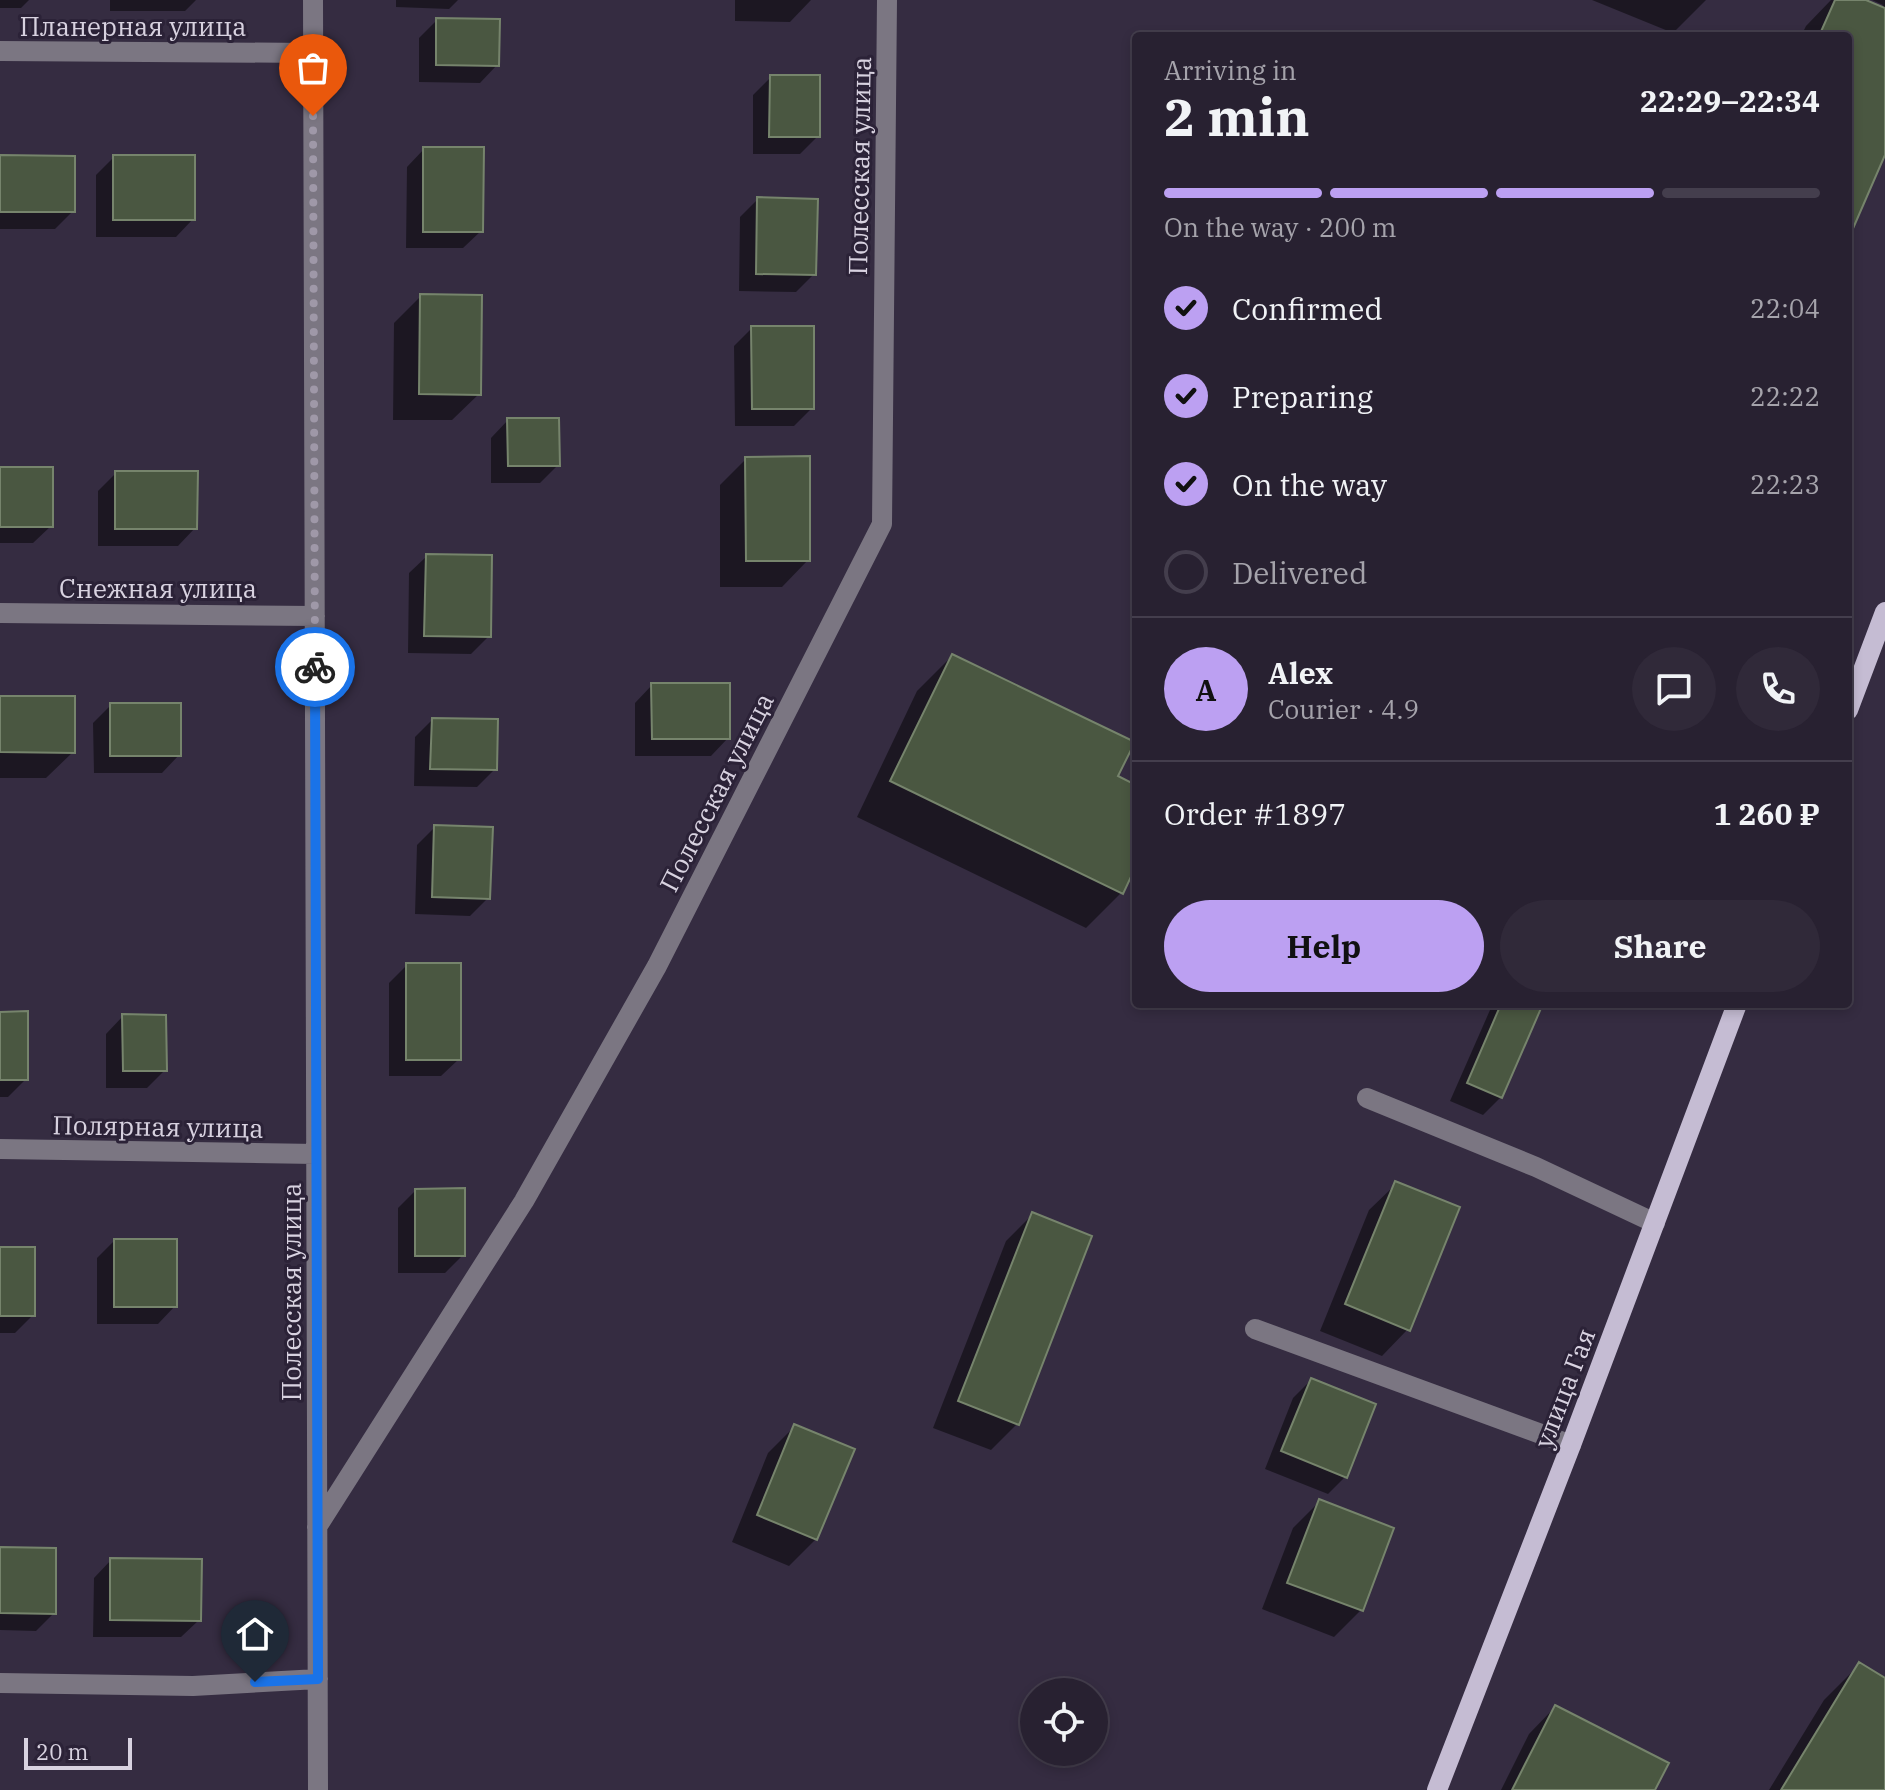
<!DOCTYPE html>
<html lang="en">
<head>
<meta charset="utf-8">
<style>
  body { margin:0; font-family:"IBM Plex Serif",serif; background:#302939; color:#f1f3f6; height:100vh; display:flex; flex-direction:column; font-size:30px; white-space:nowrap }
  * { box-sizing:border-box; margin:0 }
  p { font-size:26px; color:#a5a3ab }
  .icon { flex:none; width:44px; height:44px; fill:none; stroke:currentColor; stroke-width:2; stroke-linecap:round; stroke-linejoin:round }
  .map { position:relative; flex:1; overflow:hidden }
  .panel { position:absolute; left:1132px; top:32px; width:720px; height:976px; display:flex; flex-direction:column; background:#282131; border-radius:8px; box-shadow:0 4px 12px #0003,0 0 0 2px #443e4d }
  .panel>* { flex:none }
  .controls { position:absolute; left:1020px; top:1678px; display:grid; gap:16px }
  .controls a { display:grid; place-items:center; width:88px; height:88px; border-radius:50%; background:#282131; box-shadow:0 4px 12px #0003,0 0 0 2px #443e4d; font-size:40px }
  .scale { position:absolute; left:24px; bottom:20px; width:108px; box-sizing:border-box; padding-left:8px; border:4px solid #d8d2e0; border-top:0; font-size:22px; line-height:28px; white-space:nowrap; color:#d8d2e0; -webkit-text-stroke:6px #2b2237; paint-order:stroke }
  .pin { position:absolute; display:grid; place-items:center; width:68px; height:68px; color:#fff; margin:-82px -34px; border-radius:50% 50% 50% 0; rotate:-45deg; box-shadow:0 0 8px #0007 }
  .pin .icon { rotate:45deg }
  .courier { position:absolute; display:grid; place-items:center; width:80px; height:80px; margin:-40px; border:6px solid #1a73e8; border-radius:50%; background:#fff; color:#222; box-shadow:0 2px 10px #0007 }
  .overview em { font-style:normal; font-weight:800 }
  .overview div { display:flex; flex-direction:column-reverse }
  .overview { display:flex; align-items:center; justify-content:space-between; height:136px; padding:0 32px }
  h1 { font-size:52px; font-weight:800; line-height:60px }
  .bar { display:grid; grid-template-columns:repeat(4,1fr); gap:12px 8px; align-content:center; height:96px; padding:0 32px }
  .bar i { height:10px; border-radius:6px; background:#443e4d }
  .bar .selected { background:#bca0f2 }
  .bar p { grid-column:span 4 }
  .line { display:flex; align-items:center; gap:20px; padding:0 32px; border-top:2px solid #443e4d }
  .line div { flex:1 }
  .round { display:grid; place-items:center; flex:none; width:84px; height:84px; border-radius:42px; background:#302939 }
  ol { padding:0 32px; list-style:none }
  li { display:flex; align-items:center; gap:24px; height:88px }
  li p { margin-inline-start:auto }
  li .icon { padding:8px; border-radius:50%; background:#bca0f2; color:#111; stroke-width:4 }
  li:last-child { color:#a5a3ab }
  li i { width:44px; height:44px; border:4px solid #443e4d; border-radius:50% }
  .cta { display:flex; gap:16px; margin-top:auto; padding:16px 32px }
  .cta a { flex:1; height:92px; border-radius:48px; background:#bca0f2; color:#111; font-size:32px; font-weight:800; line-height:92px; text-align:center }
  .cta a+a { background:#302939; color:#f1f3f6 }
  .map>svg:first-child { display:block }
  .shadow { fill:#0007 }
  .building { fill:#4a5741; stroke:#76846c; stroke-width:2 }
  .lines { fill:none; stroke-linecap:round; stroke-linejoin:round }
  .minor { stroke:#7b7682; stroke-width:20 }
  .major { stroke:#c5bcd3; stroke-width:20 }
  .done { stroke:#9f98a8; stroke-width:8; stroke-dasharray:0 14.4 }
  .route { stroke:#1a73e8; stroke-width:10 }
  .labels { text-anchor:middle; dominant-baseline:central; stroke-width:6; stroke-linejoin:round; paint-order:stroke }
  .street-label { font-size:26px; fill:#d8d2e0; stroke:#2b2237 }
</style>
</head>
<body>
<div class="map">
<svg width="1885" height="1790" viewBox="0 0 1885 1790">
  <rect width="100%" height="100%" fill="#352c41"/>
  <path class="shadow" d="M0 0H29L21 8H0Z
    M110 0H196L185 11H110Z
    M396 0H458L449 9 396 7Z
    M735 0H811L790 22 735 21Z
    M1592 0H1706L1673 33Z
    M1831 0H1862L1882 9 1883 5 1872 0H1885V150L1848 235V36H1801L1806 26Z
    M437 20 497 65 480 83 419 82V38Z
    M771 77 818 136 800 154H753V95Z
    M424 149 481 231 463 248H406L407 167Z
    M0 157 73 211 55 229H0Z
    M114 157 193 219 176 237H96V175Z
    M758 199 814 274 796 292 739 291 740 217Z
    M421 296 479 394 452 420H393L394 323Z
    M752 328 812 408 794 426H735L734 346Z
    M508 420 558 465 540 483H491V438Z
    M746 459 808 560 782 587H720V485Z
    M0 469 51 526 33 543H0Z
    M116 473 195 528 178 546H98V491Z
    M427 556 489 636 471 654 408 653 409 573Z
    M952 656 1115 777 1136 787V861L1121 893 1086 928 857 817 917 691Z
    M652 685 728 738 711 756H635V703Z
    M0 698 73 752 46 778H0Z
    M111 705 179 755 162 773H94L93 723Z
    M432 720 495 769 477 787 414 786 415 737Z
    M435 827 488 898 470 916 415 914 417 845Z
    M407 965 459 1059 441 1076H389V983Z
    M1496 1004H1533L1540 1007 1501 1097 1483 1115 1450 1101 1490 1010Z
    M0 1014 26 1079 8 1097H0Z
    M123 1016 165 1070 147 1088H106V1034Z
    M1396 1184 1408 1329 1382 1356 1320 1331 1369 1210Z
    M415 1191 463 1255 445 1273H398V1208Z
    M1032 1215 1017 1424 991 1450 933 1428 1006 1241Z
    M114 1241 175 1306 158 1324H97V1258Z
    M0 1249 33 1315 15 1333H0Z
    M1311 1380 1346 1476 1328 1494 1265 1469 1293 1398Z
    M795 1426 816 1539 789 1566 732 1542 768 1453Z
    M1319 1502 1392 1529 1361 1610 1334 1637 1262 1609 1293 1528Z
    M0 1549 54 1613 36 1631 0 1630Z
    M111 1560 199 1620 181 1637H93L94 1578Z
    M1859 1665 1885 1681V1790H1769L1824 1700Z
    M1555 1707 1653 1790H1501L1529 1734Z"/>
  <path class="building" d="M1835 0H1866L1885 8V155L1848 240V36H1819Z
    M436 18 500 19 499 66 436 65Z
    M770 75H820V137H769Z
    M423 147H484L483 232H423Z
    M0 155 75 156V212H0Z
    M113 155H195V220H113Z
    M757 197 818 199 816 275 756 274Z
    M420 294 482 295 481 395 419 394Z
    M751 326H814V409H752Z
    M507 418H559L560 466H508Z
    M810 456V561H746L745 457Z
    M0 467H53V527H0Z
    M115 471H198L197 529H115Z
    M426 554 492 555 491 637 424 636Z
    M952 654 1135 742 1118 776 1136 785V866L1123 894 890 781Z
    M651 683H730V739H652Z
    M0 696H75V753L0 752Z
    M110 703H181V756H110Z
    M432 718 498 719 497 770 430 769Z
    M434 825 493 827 490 899 432 897Z
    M406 963H461V1060H406Z
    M1501 1004 1542 1006 1502 1098 1467 1083Z
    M28 1011V1080H0V1012Z
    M122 1014 166 1015 167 1071H123Z
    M1395 1181 1460 1207 1410 1331 1345 1304Z
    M465 1188V1256H415V1189Z
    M1032 1212 1092 1236 1019 1425 958 1401Z
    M114 1239H177V1307H114Z
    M0 1247H35V1316H0Z
    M1311 1378 1376 1404 1347 1478 1281 1451Z
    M794 1424 855 1449 817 1540 757 1515Z
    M1319 1499 1394 1528 1363 1611 1287 1583Z
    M0 1547 56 1548V1614L0 1613Z
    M110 1558 202 1559 201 1621 110 1620Z
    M1859 1662 1885 1678V1790H1781Z
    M1555 1705 1669 1763 1655 1790H1512Z"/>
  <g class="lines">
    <path class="minor" d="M313 0 318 1790
      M0 51 313 53
      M0 613 315 616
      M1367 1098 1536 1167 1655 1223
      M0 1149 316 1154
      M1255 1329 1571 1445
      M317 1527 524 1201 657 966 882 524 887 0
      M0 1683 193 1686 318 1679"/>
    <path class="major" d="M1848 710 1885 612
      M1437 1790 1571 1445 1737 1004"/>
  </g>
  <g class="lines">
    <path class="done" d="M313 116 315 667"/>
    <path class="route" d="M255 1682 318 1679 315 667"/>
  </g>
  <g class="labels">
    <g class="street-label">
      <text x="133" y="26">Планерная улица</text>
      <text transform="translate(859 166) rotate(-89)">Полесская улица</text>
      <text x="158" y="588">Снежная улица</text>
      <text transform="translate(716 792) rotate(-63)">Полесская улица</text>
      <text transform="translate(158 1126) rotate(1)">Полярная улица</text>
      <text transform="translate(291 1292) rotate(-90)">Полесская улица</text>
      <text transform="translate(1564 1388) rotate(-69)">улица Гая</text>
    </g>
  </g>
</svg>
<div class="controls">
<a><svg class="icon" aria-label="locate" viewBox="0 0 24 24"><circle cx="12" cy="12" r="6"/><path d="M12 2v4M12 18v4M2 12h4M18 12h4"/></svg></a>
</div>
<div class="scale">20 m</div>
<div class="pin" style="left:313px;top:116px;background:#ea580c"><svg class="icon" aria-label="bag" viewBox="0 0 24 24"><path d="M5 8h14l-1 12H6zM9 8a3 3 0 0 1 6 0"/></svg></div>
<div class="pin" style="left:255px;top:1682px;background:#1f2937"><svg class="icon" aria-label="home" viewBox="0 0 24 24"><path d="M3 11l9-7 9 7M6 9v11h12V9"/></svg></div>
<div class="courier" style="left:315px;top:667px"><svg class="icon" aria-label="bike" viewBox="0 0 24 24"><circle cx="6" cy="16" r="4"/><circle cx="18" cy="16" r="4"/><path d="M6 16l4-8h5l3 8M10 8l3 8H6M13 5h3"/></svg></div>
<section class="panel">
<div class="overview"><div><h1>2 min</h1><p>Arriving in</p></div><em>22:29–22:34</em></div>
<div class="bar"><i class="selected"></i><i class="selected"></i><i class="selected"></i><i></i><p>On the way · 200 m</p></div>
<ol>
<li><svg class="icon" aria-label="check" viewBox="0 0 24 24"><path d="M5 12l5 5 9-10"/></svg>Confirmed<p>22:04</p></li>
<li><svg class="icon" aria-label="check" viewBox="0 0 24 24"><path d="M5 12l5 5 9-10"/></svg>Preparing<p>22:22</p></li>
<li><svg class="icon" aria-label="check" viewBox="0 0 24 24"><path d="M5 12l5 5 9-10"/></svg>On the way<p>22:23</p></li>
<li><i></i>Delivered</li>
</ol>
<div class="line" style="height:144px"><b class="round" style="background:#bca0f2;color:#111">A</b><div><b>Alex</b><p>Courier · 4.9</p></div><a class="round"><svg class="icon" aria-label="chat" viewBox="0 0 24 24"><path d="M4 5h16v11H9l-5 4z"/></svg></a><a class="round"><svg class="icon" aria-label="phone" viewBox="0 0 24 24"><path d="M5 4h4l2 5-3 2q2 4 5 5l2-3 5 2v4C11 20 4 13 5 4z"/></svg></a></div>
<div class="line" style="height:104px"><div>Order #1897</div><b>1 260 ₽</b></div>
<div class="cta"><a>Help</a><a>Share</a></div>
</section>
</div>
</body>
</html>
